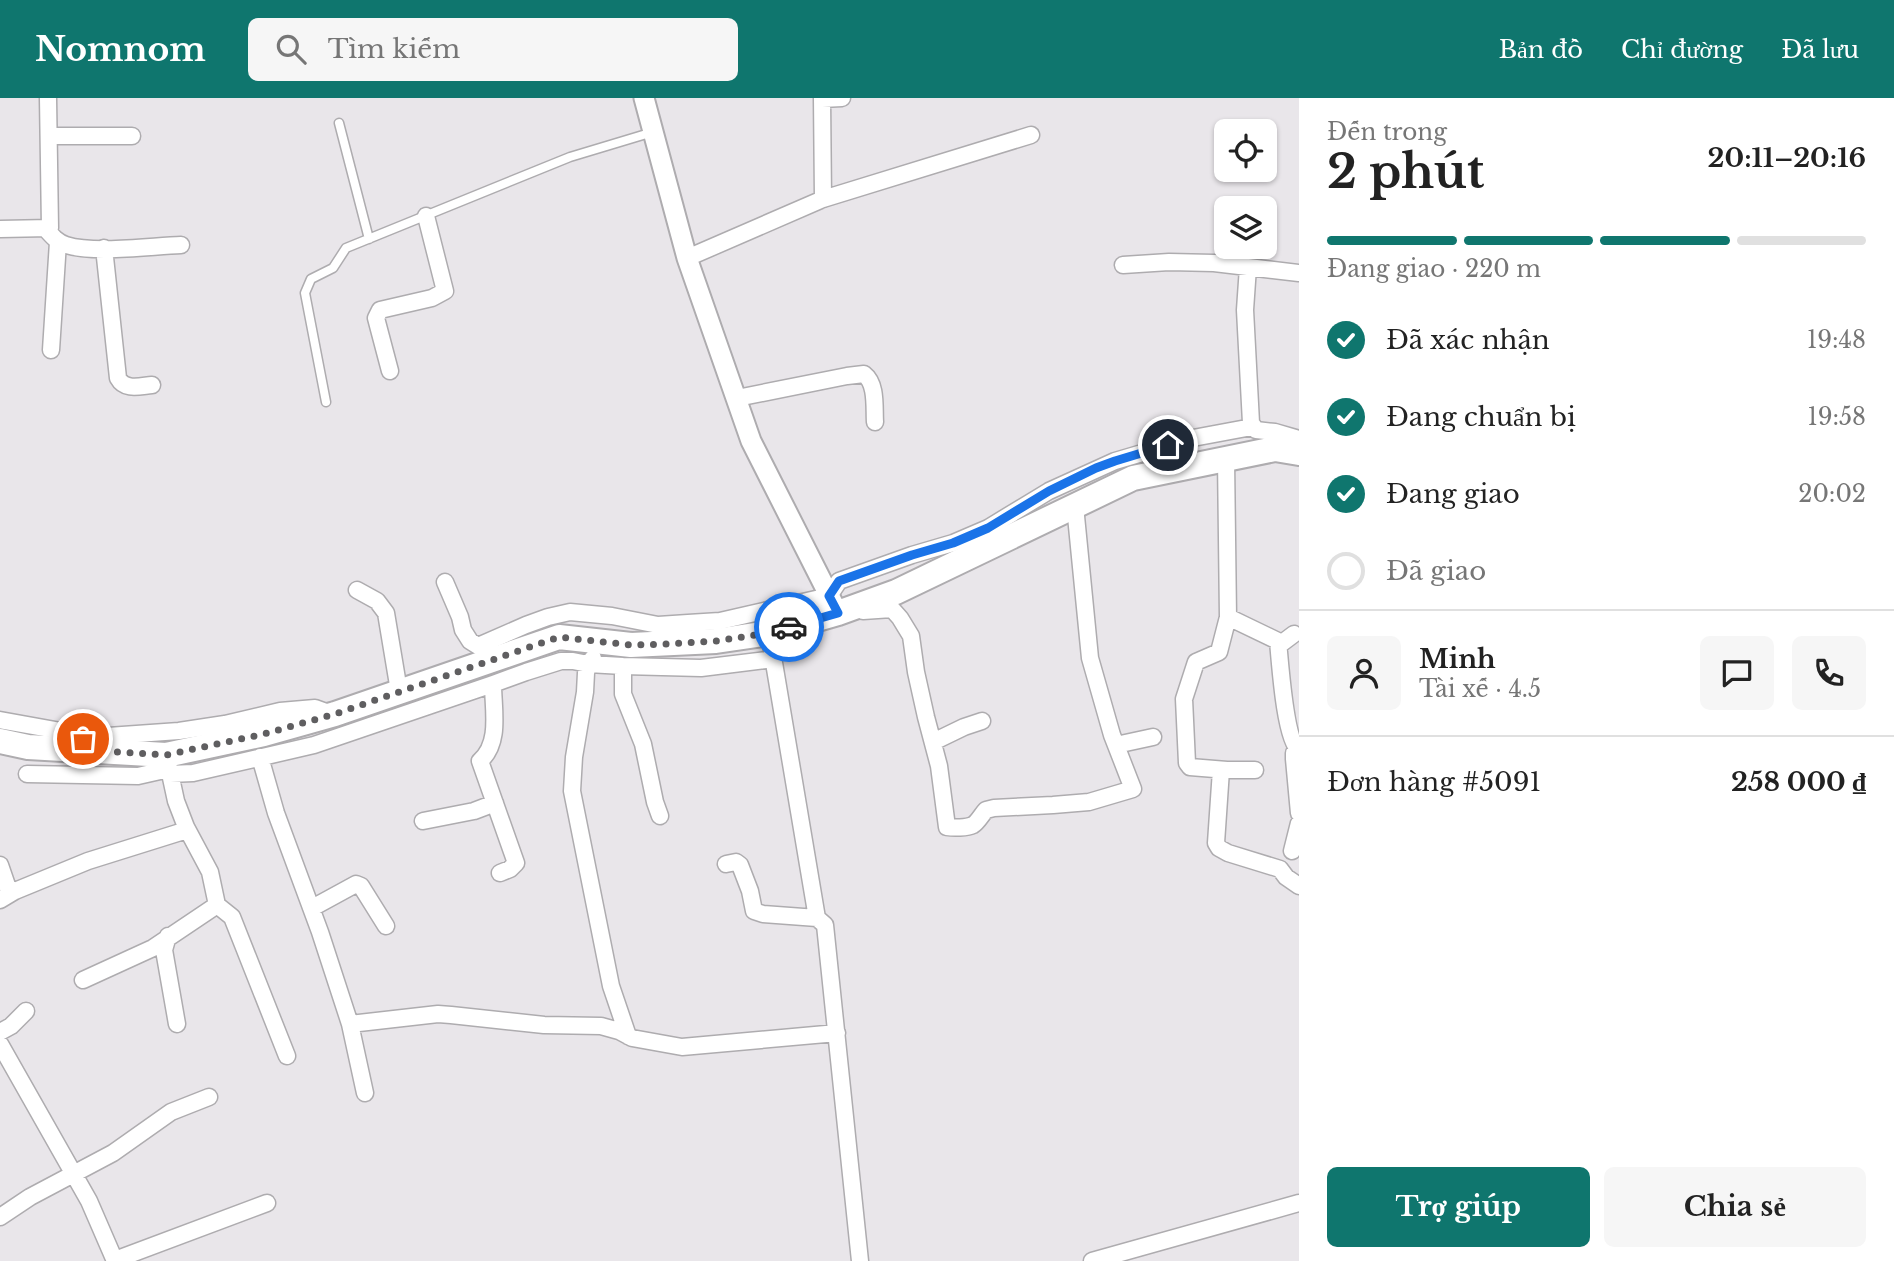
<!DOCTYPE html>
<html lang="vi">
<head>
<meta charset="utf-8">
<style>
  body { margin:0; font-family:"Libre Baskerville",serif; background:#f6f6f6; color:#222; height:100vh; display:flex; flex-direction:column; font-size:26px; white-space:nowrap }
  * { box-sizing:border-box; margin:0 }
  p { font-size:23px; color:#767676 }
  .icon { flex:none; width:38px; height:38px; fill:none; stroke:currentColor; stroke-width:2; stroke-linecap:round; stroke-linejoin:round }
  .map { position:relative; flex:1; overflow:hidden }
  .drawer { display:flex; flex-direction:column; background:#fff; width:595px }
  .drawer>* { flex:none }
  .buttons { position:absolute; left:1214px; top:21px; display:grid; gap:14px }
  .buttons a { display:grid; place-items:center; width:63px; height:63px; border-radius:10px; background:#fff; box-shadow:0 2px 5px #0004; font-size:35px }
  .pin { position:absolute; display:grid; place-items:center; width:60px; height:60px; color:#fff; margin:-30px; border:4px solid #fff; border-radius:50%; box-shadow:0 2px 7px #0007 }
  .courier { position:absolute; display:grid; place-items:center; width:70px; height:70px; margin:-35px; border:5px solid #1a73e8; border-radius:50%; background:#fff; color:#222; box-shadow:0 2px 9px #0007 }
  .summary em { font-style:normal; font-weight:800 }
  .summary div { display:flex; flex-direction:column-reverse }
  .summary { display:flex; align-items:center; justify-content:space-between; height:119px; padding:0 28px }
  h1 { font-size:46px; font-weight:800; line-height:52px }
  .bar { display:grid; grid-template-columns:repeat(4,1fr); gap:10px 7px; align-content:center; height:84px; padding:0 28px }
  .bar i { height:9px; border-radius:5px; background:#e0e0e0 }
  .bar .on { background:#0f766e }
  .bar p { grid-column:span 4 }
  .line { display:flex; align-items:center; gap:18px; padding:0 28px; border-top:2px solid #e0e0e0 }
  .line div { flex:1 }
  .round { display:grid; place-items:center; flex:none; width:74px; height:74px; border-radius:10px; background:#f6f6f6 }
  ol { padding:0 28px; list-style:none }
  li { display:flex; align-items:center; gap:21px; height:77px }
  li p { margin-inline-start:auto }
  li .icon { padding:7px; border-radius:50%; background:#0f766e; color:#fff; stroke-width:4 }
  li:last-child { color:#767676 }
  li i { width:38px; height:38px; border:4px solid #e0e0e0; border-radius:50% }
  .cta { display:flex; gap:14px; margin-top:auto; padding:14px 28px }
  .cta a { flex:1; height:80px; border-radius:10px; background:#0f766e; color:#fff; font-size:28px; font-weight:800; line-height:80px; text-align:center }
  .cta a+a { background:#f6f6f6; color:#222 }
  header { display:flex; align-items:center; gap:42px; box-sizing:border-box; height:98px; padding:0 35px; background:#0f766e; color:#fff }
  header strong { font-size:33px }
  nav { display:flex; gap:38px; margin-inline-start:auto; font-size:24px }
  .search { width:490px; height:63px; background:#f6f6f6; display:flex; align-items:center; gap:18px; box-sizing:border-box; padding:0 24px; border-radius:10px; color:#767676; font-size:26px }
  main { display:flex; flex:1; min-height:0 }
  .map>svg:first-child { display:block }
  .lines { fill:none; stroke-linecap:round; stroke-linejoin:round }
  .service-casing { stroke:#aeacaf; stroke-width:11 }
  .minor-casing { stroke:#aeacaf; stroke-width:19 }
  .tertiary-casing { stroke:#aeacaf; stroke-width:23 }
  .primary-casing { stroke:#aeacaf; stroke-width:28 }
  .service { stroke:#fff; stroke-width:8 }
  .minor { stroke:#fff; stroke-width:16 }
  .tertiary { stroke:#fff; stroke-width:19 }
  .primary { stroke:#fff; stroke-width:24 }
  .done { stroke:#5f5e60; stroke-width:7; stroke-dasharray:0 12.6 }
  .route { stroke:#1a73e8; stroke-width:9 }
</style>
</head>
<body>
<header>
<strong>Nomnom</strong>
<div class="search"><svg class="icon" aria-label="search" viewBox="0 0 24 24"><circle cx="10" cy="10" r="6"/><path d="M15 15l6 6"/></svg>Tìm kiếm</div>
<nav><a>Bản đồ</a><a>Chỉ đường</a><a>Đã lưu</a></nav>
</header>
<main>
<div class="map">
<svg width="1299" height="1163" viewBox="0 0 1299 1163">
  <rect width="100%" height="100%" fill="#e9e6ea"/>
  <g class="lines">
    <g class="service-casing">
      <path id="service" d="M339 25 369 141
        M326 304 305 195 311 181 333 170 346 150 570 59 653 34"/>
    </g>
    <g class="minor-casing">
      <path id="minor" d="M822 0 823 101
        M822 1 842 0
        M49 38H132
        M45 130C52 138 57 144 66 147 95 156 151 148 181 147
        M0 131 50 130 48 0
        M104 150 118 280C125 293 140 288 152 287
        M687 160 823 101 1031 37
        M1123 167 1169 164 1214 165 1299 175
        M1248 169 1245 212 1251 325 1256 332 1275 334 1299 341
        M51 252 58 144
        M390 273 376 220 380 212 432 200 445 193 426 118
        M737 300 847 278 864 276C877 286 874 309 875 324
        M1226 361 1228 519 1282 545 1294 536
        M445 484 460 519 463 532 470 543 478 548 487 549
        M357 492 377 503 386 515 399 593
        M863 513 892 511 900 520 911 538 916 574 926 619 939 668 947 729C953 730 967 730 973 727 978 724 982 716 986 712L994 710 1053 707 1089 704 1133 691 1112 637 1090 560 1075 408
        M1228 519 1219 554 1196 564 1184 601 1187 665 1190 669 1227 672H1255
        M769 535 817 820 825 827 860 1163
        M1278 543C1280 564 1285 642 1299 652
        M478 548 526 527 548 519 570 514 612 518 658 527 688 525 720 523 829 498 839 483 912 457 953 445 988 430 1049 393 1115 363 1193 340 1252 329
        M593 560 588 566 586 575 585 594 574 659 572 693 611 888 628 938
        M623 568V596L643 646 655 704 660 718
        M493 586C493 611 501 645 480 663L516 765 510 771 500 775
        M0 622 72 635 108 638 179 633 225 626 280 613 315 610 326 614
        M933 644 964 629 982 623
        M1116 647 1153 639
        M1297 652 1294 655V661L1299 715
        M260 659 276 715 320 834 350 926 438 916 451 917 544 927 601 928 619 933 632 940 682 949 837 935
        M168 666 176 703 186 729 210 774 217 807 232 819 287 958
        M1221 672 1216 745 1219 750 1228 755 1280 771 1286 779 1299 788
        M27 676 138 678 169 671
        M170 676 193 675 314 647 493 586 526 574 561 563H573L588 566 623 568 701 570 774 561
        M423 723 474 713 495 705
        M1292 753 1299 725
        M726 766 736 764 740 767 750 793 754 813 763 816 817 820
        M0 767 10 796
        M0 802 15 793 88 763 187 732
        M312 810 356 786 361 788 386 828
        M168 838 164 852 177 926
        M83 882 153 850 217 807
        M350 926 365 995
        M0 934 11 928 26 913
        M0 946 89 1103 115 1163
        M0 1119 30 1099 113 1055 171 1014 209 999
        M115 1162 267 1105
        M1092 1163 1299 1105"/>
    </g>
    <g class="tertiary-casing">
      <path id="tertiary" d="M644 0 687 160 751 343 838 515"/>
    </g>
    <g class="primary-casing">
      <path id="primary" d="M0 643 28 649 166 657 264 636 335 616 559 539 631 547 716 543 769 535 838 515 896 494 1133 380 1275 351 1299 355"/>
    </g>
    <use href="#service" class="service"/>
    <use href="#minor" class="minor"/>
    <use href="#tertiary" class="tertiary"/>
    <use href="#primary" class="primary"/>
  </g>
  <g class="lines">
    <path class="done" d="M83 641 103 653 166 657 264 636 335 616 559 539 631 547 668 546 716 543 769 535 789 529"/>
    <path class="route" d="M789 529 838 515 829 498 839 483 912 457 953 445 988 430 1049 393 1096 370 1115 363 1168 347"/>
  </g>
</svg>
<div class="buttons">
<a><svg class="icon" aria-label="locate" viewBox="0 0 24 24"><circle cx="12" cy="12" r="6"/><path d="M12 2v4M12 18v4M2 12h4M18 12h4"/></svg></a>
<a><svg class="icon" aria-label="layers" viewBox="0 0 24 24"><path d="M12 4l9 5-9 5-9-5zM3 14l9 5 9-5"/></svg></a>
</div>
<div class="pin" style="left:83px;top:641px;background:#ea580c"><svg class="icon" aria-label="bag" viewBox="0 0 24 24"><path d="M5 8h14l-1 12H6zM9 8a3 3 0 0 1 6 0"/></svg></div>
<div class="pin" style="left:1168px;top:347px;background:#1f2937"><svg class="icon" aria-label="home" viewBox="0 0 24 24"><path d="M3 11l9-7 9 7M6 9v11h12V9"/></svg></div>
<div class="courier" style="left:789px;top:529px"><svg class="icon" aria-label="car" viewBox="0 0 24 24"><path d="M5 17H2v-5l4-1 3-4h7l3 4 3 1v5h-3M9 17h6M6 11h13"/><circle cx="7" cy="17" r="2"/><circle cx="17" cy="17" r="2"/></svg></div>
</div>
<section class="drawer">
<div class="summary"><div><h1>2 phút</h1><p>Đến trong</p></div><em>20:11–20:16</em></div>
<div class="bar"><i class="on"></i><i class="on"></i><i class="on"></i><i></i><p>Đang giao · 220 m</p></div>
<ol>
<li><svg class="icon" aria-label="check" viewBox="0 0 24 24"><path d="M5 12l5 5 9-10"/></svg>Đã xác nhận<p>19:48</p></li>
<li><svg class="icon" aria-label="check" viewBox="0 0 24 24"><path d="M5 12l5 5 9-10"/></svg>Đang chuẩn bị<p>19:58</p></li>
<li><svg class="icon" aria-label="check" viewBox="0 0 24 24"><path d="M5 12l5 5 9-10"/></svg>Đang giao<p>20:02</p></li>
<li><i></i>Đã giao</li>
</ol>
<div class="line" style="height:126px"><a class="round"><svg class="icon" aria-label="person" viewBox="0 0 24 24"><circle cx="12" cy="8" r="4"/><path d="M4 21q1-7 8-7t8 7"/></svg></a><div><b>Minh</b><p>Tài xế · 4.5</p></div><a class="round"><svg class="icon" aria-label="chat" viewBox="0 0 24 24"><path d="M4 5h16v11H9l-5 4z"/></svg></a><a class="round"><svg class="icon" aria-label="phone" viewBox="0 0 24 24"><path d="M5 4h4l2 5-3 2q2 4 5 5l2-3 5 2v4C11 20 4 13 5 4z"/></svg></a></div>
<div class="line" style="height:91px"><div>Đơn hàng #5091</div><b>258 000 ₫</b></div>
<div class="cta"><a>Trợ giúp</a><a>Chia sẻ</a></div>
</section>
</main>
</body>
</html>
